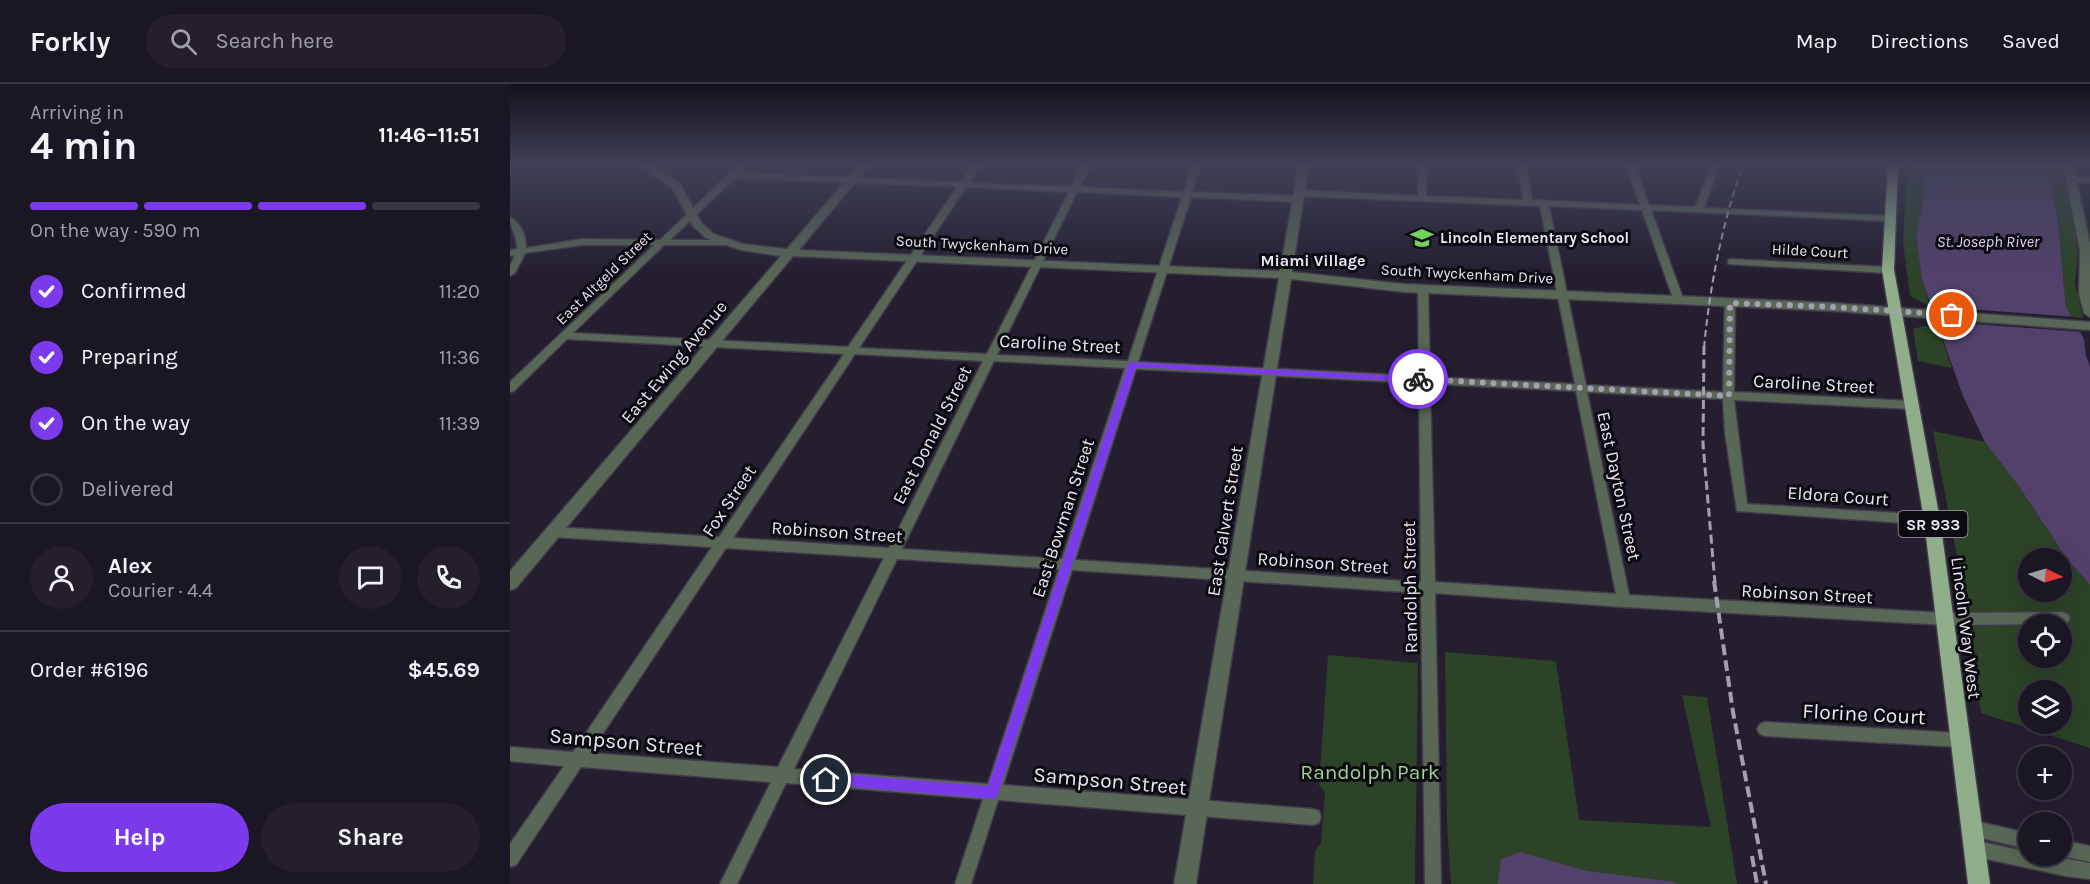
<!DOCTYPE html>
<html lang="en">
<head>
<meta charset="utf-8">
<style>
  body { margin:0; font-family:Karla,sans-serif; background:#241f2b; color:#f1f3f6; height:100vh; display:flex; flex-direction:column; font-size:22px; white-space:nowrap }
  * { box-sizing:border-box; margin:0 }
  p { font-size:20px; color:#a09fa6 }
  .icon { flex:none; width:33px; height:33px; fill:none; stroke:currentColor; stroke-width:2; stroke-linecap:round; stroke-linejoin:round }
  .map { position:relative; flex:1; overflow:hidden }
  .panel { display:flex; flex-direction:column; background:#1b1623; width:510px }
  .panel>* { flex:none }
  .needle { width:39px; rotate:95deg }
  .controls { position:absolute; left:1508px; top:464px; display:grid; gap:12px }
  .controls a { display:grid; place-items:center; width:54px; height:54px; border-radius:50%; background:#1b1623; box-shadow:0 6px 24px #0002,0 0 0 2px #393541; font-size:30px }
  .pin { position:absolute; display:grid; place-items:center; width:51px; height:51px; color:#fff; margin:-26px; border:3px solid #fff; border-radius:50%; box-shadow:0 2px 6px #0007 }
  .courier { position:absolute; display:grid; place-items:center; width:60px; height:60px; margin:-30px; border:4px solid #7c3aed; border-radius:50%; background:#fff; color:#222; box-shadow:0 2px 8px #0007 }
  .headline em { font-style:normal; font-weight:700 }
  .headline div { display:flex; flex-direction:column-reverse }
  .headline { display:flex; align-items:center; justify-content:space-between; height:102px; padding:0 30px }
  h1 { font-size:39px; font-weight:700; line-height:45px }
  .bar { display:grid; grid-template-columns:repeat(4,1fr); gap:9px 6px; align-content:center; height:72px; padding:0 30px }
  .bar i { height:8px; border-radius:4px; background:#393541 }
  .bar .selected { background:#7c3aed }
  .bar p { grid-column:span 4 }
  .line { display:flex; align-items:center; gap:15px; padding:0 30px; border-top:2px solid #393541 }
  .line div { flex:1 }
  .round { display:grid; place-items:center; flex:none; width:63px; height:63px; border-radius:32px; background:#241f2b }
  ol { padding:0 30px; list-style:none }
  li { display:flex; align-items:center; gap:18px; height:66px }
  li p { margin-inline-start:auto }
  li .icon { padding:6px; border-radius:50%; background:#7c3aed; color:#fff; stroke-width:4 }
  li:last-child { color:#a09fa6 }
  li i { width:33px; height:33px; border:3px solid #393541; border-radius:50% }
  .primary-button { display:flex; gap:12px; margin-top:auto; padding:12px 30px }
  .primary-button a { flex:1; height:69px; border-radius:36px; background:#7c3aed; color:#fff; font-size:24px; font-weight:700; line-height:69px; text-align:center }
  .primary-button a+a { background:#241f2b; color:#f1f3f6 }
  header { display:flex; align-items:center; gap:36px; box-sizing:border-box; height:84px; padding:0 30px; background:#1b1623; border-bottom:2px solid #393541 }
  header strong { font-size:28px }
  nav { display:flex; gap:33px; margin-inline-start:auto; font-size:21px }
  .search { width:420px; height:54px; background:#241f2b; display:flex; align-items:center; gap:15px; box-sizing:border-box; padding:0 21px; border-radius:33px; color:#a09fa6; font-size:22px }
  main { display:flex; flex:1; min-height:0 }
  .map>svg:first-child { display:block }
  .green { fill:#2c4327; fill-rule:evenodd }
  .water { fill:#52416b }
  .pier { fill:#241e2f }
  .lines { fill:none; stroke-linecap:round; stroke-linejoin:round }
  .minor-casing { stroke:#403a4a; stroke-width:3 }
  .tertiary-casing { stroke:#403a4a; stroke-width:3 }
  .primary-casing { stroke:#403a4a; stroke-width:3 }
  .minor { fill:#596756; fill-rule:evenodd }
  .tertiary { fill:#596756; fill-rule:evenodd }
  .primary { fill:#90ae8a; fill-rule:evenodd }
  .rail-far2 { stroke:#a49fad; stroke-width:2; stroke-dasharray:7 4; stroke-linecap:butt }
  .rail-far1 { stroke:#a49fad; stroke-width:3; stroke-dasharray:9 4.5; stroke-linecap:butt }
  .rail { stroke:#a49fad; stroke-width:4; stroke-dasharray:11 5; stroke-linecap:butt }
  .route { fill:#7c3aed }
  .done { stroke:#a5a0ae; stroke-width:6; stroke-dasharray:0 10.8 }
  .labels { text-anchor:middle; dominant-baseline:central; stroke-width:6; stroke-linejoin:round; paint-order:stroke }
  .far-poi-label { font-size:15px; font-weight:bold; fill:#eae6f2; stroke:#0c0a11; text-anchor:start }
  .far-street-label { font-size:15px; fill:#eae6f2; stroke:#0c0a11 }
  .far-water-label { font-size:16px; font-style:italic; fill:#dfd0fa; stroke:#0c0a11 }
  .far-neighbourhood-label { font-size:16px; font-weight:bold; fill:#eae6f2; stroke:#0c0a11 }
  .shield { fill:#0c0a11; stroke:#a7a4ae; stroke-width:1.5 }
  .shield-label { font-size:16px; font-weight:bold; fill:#eae6f2 }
  .street-label { font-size:18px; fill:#eae6f2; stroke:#0c0a11 }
  .near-street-label { font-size:21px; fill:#eae6f2; stroke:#0c0a11 }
  .near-park-label { font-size:21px; fill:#9ed194; stroke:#0c0a11 }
</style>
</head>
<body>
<header>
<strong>Forkly</strong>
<div class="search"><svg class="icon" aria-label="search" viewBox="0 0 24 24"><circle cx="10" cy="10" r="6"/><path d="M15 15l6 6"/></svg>Search here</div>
<nav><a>Map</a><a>Directions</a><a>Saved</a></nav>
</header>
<main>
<section class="panel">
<div class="headline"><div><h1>4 min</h1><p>Arriving in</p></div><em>11:46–11:51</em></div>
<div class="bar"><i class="selected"></i><i class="selected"></i><i class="selected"></i><i></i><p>On the way · 590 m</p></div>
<ol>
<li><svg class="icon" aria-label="check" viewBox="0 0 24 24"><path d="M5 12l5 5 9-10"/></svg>Confirmed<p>11:20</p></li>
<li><svg class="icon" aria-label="check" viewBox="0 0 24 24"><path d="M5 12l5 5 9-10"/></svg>Preparing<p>11:36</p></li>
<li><svg class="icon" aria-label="check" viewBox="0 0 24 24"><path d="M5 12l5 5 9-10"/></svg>On the way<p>11:39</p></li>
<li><i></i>Delivered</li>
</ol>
<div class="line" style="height:108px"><a class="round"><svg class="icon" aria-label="person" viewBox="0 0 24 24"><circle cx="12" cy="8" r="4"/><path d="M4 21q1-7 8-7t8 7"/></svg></a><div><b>Alex</b><p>Courier · 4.4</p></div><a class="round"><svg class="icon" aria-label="chat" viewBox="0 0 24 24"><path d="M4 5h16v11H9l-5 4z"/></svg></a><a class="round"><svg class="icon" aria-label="phone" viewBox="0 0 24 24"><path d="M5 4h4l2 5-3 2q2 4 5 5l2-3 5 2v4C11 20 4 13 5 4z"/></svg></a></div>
<div class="line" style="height:78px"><div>Order #6196</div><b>$45.69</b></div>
<div class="primary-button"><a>Help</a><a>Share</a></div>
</section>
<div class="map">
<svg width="1580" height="800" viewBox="0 0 1580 800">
  <rect width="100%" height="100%" fill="#241e2f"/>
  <path class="green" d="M1397 80H1412L1415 108 1406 150 1412 196 1420 222 1400 212 1393 159Z
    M1536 80H1551L1564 140 1568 168 1565 200 1573 234 1561 233 1556 224 1547 130Z
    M1414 242 1428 244 1442 284 1408 277 1403 245Z
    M1423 347 1475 358 1510 404 1557 475 1580 501V664L1471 629 1447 472ZM1518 474H1551V507H1518ZM1518 540H1551V573H1518ZM1518 606H1551V639H1518Z
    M935 568 1046 577 1069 736 1201 743 1172 611 1197 613 1227 800H941L937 741Z
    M818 571 908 579 905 800H803L805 767 811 759 815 708 809 701Z"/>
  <path class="water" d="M1412 80H1536L1547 130 1556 223 1574 255 1576 272 1580 283V501L1557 475 1510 404 1475 358 1453 312 1412 196 1406 150 1415 108Z
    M1010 768 1077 787 1165 798 1168 800H988L991 775Z"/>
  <path class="pier" d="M1417 222 1565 233 1573 248 1423 237Z"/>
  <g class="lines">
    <g class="minor-casing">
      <path id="minor" d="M229 80H238L229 89 451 98 463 80H471L459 99 561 103 573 80H581L570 103 674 108 683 80H691L682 108 788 112 792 115 788 118 681 113 628 278 909 292 908 205 913 202 918 205 920 293 1065 300 1030 122 789 112 785 109 789 106 908 112V80H916V112L1013 116 1008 80H1016L1022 116 1130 121 1116 80H1124L1139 121 1185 123 1202 80H1210L1194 124 1382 132V136L1379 137 1141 126 1174 217 1169 220 1164 217 1132 126 1039 122 1076 301 1213 308 1215 219 1220 216 1225 219 1224 308 1401 317 1407 321 1401 325 1224 316 1237 420 1422 431 1426 433 1428 436 1426 439 1422 441 1227 427 1215 349 1213 315 1077 308 1119 511 1436 529 1553 528 1558 530 1560 534 1558 538 1553 540 1436 541 1114 523 925 509 931 800H915L911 509 562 486 493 701 803 725 809 727 811 733 809 739 803 741 488 716 461 800H445L473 715 276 699 227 800H210L261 698 71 683 6 781 0 783V760L54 682 0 677V663L63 668 202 463 43 453 39 451 37 448 39 445 43 443 209 453 334 270 57 255 4 307 0 308V298L144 161H72L15 169 5 189 0 192V182L5 171 0 172V166L7 165C8 153 0 145 0 133 11 139 16 151 16 164L72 155 150 156ZM225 94 447 103 338 263 63 249 154 161H217L218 159 214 156H160ZM456 103 559 108 477 270 349 264ZM567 108 672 113 618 277 487 271ZM345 270 473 277 379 464 223 454ZM484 277 615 284 552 475 392 465ZM626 285 909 299 911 498 565 476ZM920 300 1066 307 1106 510 925 498ZM216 464 374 474 268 683 80 669ZM387 475 549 485 478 700 284 685Z
        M1559 93 1580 94V98L1559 97Z
        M1221 175 1378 183 1383 186 1378 189 1218 180V176Z
        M1255 638 1450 649 1455 651 1458 656 1455 661 1450 663 1255 652 1250 650 1247 645 1250 640Z
        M1460 736 1518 749V765L1454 750 1452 744 1454 738Z
        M1463 756 1518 768V771H1534L1580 779V795L1555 792 1463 772 1457 770 1455 764 1457 758Z
        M1551 756 1580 762V778L1548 771H1551Z"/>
    </g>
    <g class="tertiary-casing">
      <path id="tertiary" d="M128 80H140L170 100 192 140 204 150 233 160 277 165 350 80H360L289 166 770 187 789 80H799L782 188 894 200 1324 219 1580 238V246L1324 227 894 208 781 195 686 800H664L769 194 283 172 6 504 0 506V487L271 172 231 166 196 154 183 142 162 104Z
        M1553 80H1563L1580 159V233L1574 229 1569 210 1570 167Z"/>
    </g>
    <g class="primary-casing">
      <path id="primary" d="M1378 80H1388L1384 186 1430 436 1480 800H1458L1414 436 1372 186Z"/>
    </g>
    <use href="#minor" class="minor"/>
    <use href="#tertiary" class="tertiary"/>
    <use href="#primary" class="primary"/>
    <path class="rail-far2" d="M1194 264C1200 200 1212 141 1233 80"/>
    <path class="rail-far1" d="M1194 262 1193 360 1205 499"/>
    <path class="rail" d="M1204 497 1223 628 1256 800
      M1242 772 1247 800"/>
  </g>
  <linearGradient id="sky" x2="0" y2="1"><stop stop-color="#14101a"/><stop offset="0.42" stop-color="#3f4158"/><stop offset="1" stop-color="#3f4158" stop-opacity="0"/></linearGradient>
  <rect width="1580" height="192" fill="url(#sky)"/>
  <path class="route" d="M619 278 908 293 913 295 908 298 626 283 487 713 483 715 311 700 309 696 311 691 316 689 478 702Z"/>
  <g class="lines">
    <path class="done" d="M908 295 1219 312 1220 219 1324 223 1442 231"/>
  </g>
  <defs>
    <g id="school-bare" transform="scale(1.8)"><path d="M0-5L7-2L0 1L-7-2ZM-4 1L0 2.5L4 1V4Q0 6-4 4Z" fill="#72d25d" stroke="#0c0a11" stroke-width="2.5" paint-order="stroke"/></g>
  </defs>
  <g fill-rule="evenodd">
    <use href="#school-bare" x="912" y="154"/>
  </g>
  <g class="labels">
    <g class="far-poi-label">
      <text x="930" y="154">Lincoln Elementary School</text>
    </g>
    <g class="far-street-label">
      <text transform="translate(472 161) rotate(3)">South Twyckenham Drive</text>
      <text transform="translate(1300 167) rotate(3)">Hilde Court</text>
      <text transform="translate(957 190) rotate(3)">South Twyckenham Drive</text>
      <text transform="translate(94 194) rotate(-44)">East Altgeld Street</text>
    </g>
    <g class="far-water-label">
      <text x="1478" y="157">St. Joseph River</text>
    </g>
    <g class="far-neighbourhood-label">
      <text x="803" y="176">Miami Village</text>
    </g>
    <rect class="shield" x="1388.5" y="427" width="69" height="26" rx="4.5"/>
    <g class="shield-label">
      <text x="1423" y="440">SR 933</text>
    </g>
    <g class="street-label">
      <text transform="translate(550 260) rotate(3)">Caroline Street</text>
      <text transform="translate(164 278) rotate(-50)">East Ewing Avenue</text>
      <text transform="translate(1304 300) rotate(3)">Caroline Street</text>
      <text transform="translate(422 351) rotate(-63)">East Donald Street</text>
      <text transform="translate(1109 402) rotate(78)">East Dayton Street</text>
      <text transform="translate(1328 412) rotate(4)">Eldora Court</text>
      <text transform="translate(219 417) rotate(-56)">Fox Street</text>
      <text transform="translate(553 434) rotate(-72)">East Bowman Street</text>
      <text transform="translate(715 437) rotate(-81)">East Calvert Street</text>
      <text transform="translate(327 448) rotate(4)">Robinson Street</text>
      <text transform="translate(813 479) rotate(4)">Robinson Street</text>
      <text transform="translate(900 503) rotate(-91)">Randolph Street</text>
      <text transform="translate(1297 510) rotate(3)">Robinson Street</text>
      <text transform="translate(1456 544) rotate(83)">Lincoln Way West</text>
    </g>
    <g class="near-street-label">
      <text transform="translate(1354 630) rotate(3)">Florine Court</text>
      <text transform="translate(116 658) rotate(5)">Sampson Street</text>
      <text transform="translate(600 697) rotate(5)">Sampson Street</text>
    </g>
    <g class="near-park-label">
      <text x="860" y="688">Randolph Park</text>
    </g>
  </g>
</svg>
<div class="controls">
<a><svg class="needle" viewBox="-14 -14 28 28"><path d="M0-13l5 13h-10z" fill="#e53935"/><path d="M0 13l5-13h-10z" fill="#a09fa6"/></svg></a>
<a><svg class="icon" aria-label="locate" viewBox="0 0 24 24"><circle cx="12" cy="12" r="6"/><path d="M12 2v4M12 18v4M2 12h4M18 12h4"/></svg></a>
<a><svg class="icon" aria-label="layers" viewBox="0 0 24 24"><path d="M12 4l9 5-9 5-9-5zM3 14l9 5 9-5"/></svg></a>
<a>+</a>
<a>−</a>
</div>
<div class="pin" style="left:1442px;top:231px;background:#ea580c"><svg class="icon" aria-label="bag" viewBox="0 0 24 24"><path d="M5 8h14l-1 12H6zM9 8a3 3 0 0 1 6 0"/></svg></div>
<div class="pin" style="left:316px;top:696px;background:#1f2937"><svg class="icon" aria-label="home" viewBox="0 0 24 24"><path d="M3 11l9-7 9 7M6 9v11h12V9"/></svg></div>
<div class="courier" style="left:908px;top:295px"><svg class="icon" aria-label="bike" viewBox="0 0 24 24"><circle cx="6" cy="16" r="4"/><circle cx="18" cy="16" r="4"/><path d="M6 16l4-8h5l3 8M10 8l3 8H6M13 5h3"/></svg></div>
</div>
</main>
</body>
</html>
